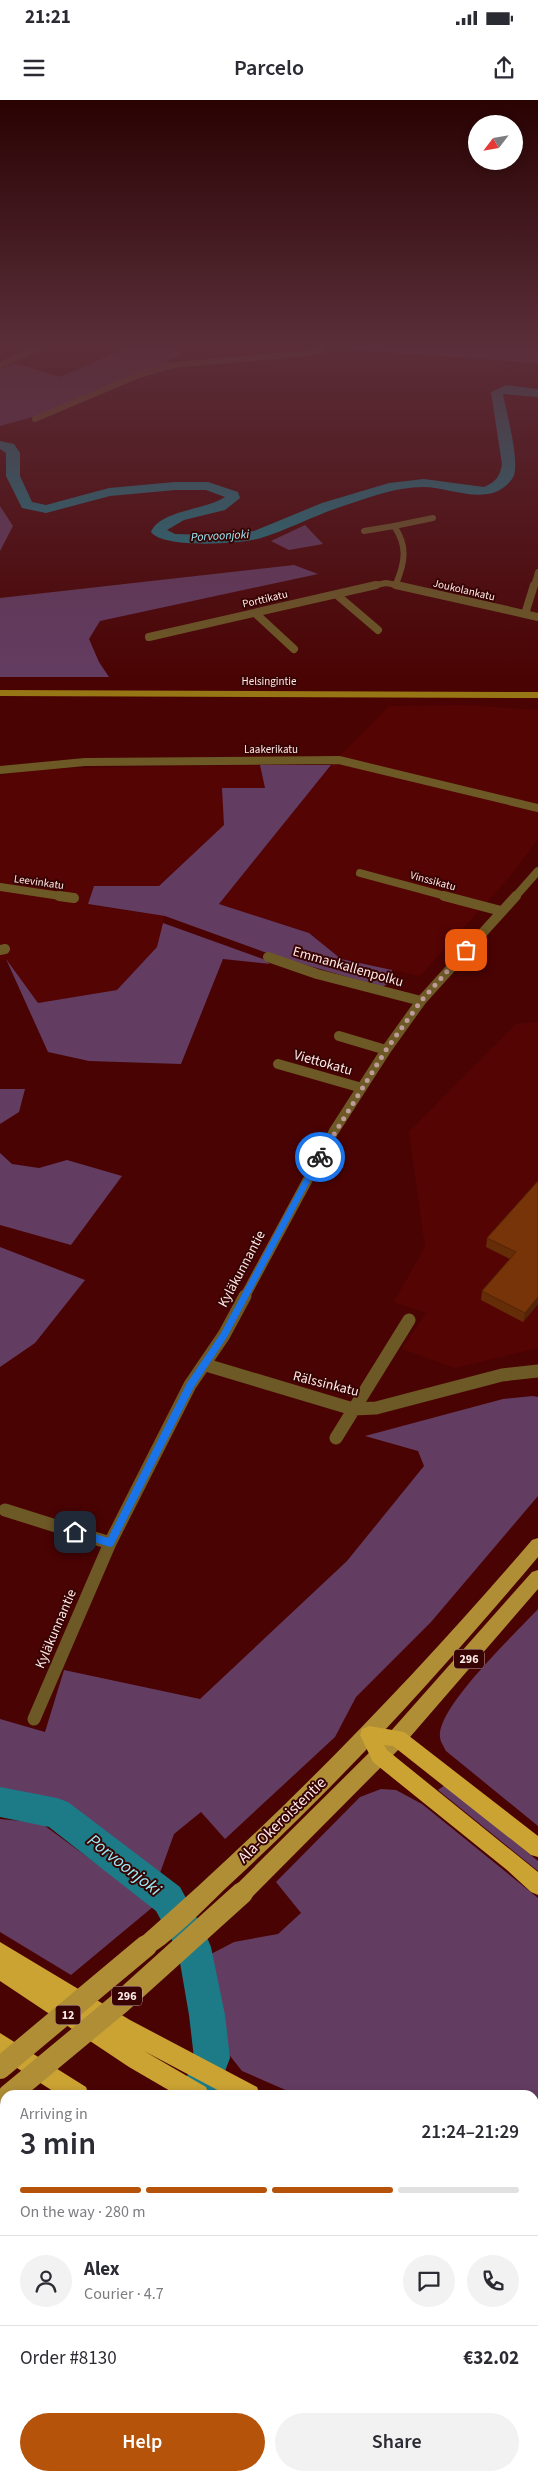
<!DOCTYPE html>
<html lang="en">
<head>
<meta charset="utf-8">
<style>
  body { margin:0; font-family:"Source Sans 3",sans-serif; background:#f2f2f3; color:#2b2b33; height:100vh; display:flex; flex-direction:column; font-size:19px; white-space:nowrap }
  * { box-sizing:border-box; margin:0 }
  p { font-size:16px; color:#7c7c81 }
  .icon { flex:none; width:28px; height:28px; fill:none; stroke:currentColor; stroke-width:2; stroke-linecap:round; stroke-linejoin:round }
  .map { position:relative; flex:1; overflow:hidden }
  .side { position:absolute; left:0px; top:1990px; width:539px; height:391px; display:flex; flex-direction:column; background:#fff; border-radius:15px 15px 0 0; box-shadow:0 2px 8px #0003 }
  .side>* { flex:none }
  .needle { width:32px; rotate:239deg }
  .controls { position:absolute; left:468px; top:15px; display:grid; gap:10px }
  .controls a { display:grid; place-items:center; width:55px; height:55px; border-radius:50%; background:#fff; box-shadow:0 2px 8px #0003; font-size:25px }
  .pin { position:absolute; display:grid; place-items:center; width:42px; height:42px; color:#fff; margin:-21px; border-radius:10px; box-shadow:0 2px 8px #0006 }
  .courier { position:absolute; display:grid; place-items:center; width:50px; height:50px; margin:-25px; border:4px solid #1a73e8; border-radius:50%; background:#fff; color:#222; box-shadow:0 1px 6px #0007 }
  .summary em { font-style:normal; font-weight:600 }
  .summary div { display:flex; flex-direction:column-reverse }
  .summary { display:flex; align-items:center; justify-content:space-between; height:85px; padding:0 20px }
  h1 { font-size:32px; font-weight:600; line-height:38px }
  .bar { display:grid; grid-template-columns:repeat(4,1fr); gap:8px 5px; align-content:center; height:60px; padding:0 20px }
  .bar i { height:6px; border-radius:4px; background:#e1e1e2 }
  .bar .selected { background:#b45309 }
  .bar p { grid-column:span 4 }
  .line { display:flex; align-items:center; gap:12px; padding:0 20px; border-top:1px solid #e1e1e2 }
  .line div { flex:1 }
  .round { display:grid; place-items:center; flex:none; width:52px; height:52px; border-radius:26px; background:#f2f2f3 }
  .primary-button { display:flex; gap:10px; margin-top:auto; padding:10px 20px }
  .primary-button a { flex:1; height:58px; border-radius:30px; background:#b45309; color:#fff; font-size:20px; font-weight:600; line-height:58px; text-align:center }
  .primary-button a+a { background:#f2f2f3; color:#2b2b33 }
  .status { display:flex; justify-content:space-between; align-items:center; height:35px; padding:0 25px; background:#fff; direction:ltr }
  .status svg { height:14px; fill:currentColor }
  header { display:flex; justify-content:space-between; align-items:center; height:65px; padding:0 20px; background:#fff; font-size:22px; font-weight:600 }
  .map>svg:first-child { display:block }
  .built { fill:#550404 }
  .green { fill:#633c62 }
  .lines { fill:none; stroke-linecap:round; stroke-linejoin:round }
  .river { fill:#1c7b87; fill-rule:evenodd }
  .street-far3 { stroke:#6d5925; stroke-width:6 }
  .street-far2 { stroke:#6d5925; stroke-width:8 }
  .street-far1 { stroke:#6d5925; stroke-width:10 }
  .street { stroke:#6d5925; stroke-width:13 }
  .secondary { fill:#977615; fill-rule:evenodd }
  .primary { fill:#b08e36; fill-rule:evenodd }
  .highway { fill:#cba333; fill-rule:evenodd }
  .primary-bridge { stroke:#b08e36; stroke-width:22 }
  .wall { fill:#652d07 }
  .shaded-wall { fill:#532406 }
  .building { fill:#763408; stroke:#532406 }
  .route { fill:#1a73e8 }
  .done { stroke:#be9a98; stroke-width:5; stroke-dasharray:0 9 }
  .labels { text-anchor:middle; dominant-baseline:central; stroke-width:4; stroke-linejoin:round; paint-order:stroke }
  .far-street-label { font-size:11px; fill:#fdebe8; stroke:#380403 }
  .far-water-label { font-size:12px; font-style:italic; fill:#99ebf7; stroke:#380403 }
  .shield { fill:#380403; stroke:#c2a6a3; stroke-width:1 }
  .shield-label { font-size:12px; font-weight:bold; fill:#fdebe8 }
  .street-label { font-size:14px; fill:#fdebe8; stroke:#380403 }
  .near-street-label { font-size:16px; fill:#fdebe8; stroke:#380403 }
  .near-water-label { font-size:18px; font-style:italic; fill:#99ebf7; stroke:#380403 }
</style>
</head>
<body>
<div class="status"><b>21:21</b><svg viewBox="0 0 49 12"><path d="M0 12V9h3v3zM5 12V6h3v6zM10 12V3h3v9zM15 12V0h3v12zM26 1h20v11H26zM47 4h2v5h-2z"/></svg></div>
<header><svg class="icon" aria-label="menu" viewBox="0 0 24 24"><path d="M4 6h16M4 12h16M4 18h16"/></svg>Parcelo<svg class="icon" aria-label="share" viewBox="0 0 24 24"><path d="M12 15V3M7 8l5-5 5 5M5 13v7h14v-7"/></svg></header>
<div class="map">
<svg width="538" height="2381" viewBox="0 0 538 2381">
  <rect width="100%" height="100%" fill="#4a0303"/>
  <path class="built" d="M466 605 538 610V739L513 773 420 876 341 859 309 833 219 804 331 665 389 606Z
    M260 665 265 688 158 786H94L88 805 165 816 157 847 117 890 38 903 6 860H0V676L33 669Z
    M538 922V1248L455 1268 402 1249 426 1213 394 1202 425 1147 409 1032 516 924Z"/>
  <path class="green" d="M133 245H167L180 250 182 256 168 260 169 265 157 266 40 315 0 326V269L15 263 60 277Z
    M324 245H538V263L354 250Z
    M0 406 13 426 0 451Z
    M305 425 323 444 289 450 271 441Z
    M294 465 318 474 100 521 89 539 99 562 109 577H0V498Z
    M260 665H331L219 804 309 833 341 859 392 870 393 881 382 887 275 856 165 816 88 804 94 786H159L224 725 222 688H265Z
    M163 823 263 859 270 864 223 859 181 964 89 961 48 952 6 859 38 903 117 890 157 847Z
    M0 989H25L19 1012 0 1024Z
    M0 1053 12 1064 39 1068 67 1060 122 1076 71 1145 0 1125Z
    M0 1147 85 1180 35 1243 0 1267Z
    M533 1296 538 1297V1396L431 1522 356 1597 335 1637 225 1739 201 1712 174 1734 160 1773 60 1704 0 1691V1619L45 1632 64 1570 200 1599 347 1461 424 1366 418 1351 365 1336 503 1299Z
    M538 1509V1726L446 1651C444 1647 440 1641 440 1637 436 1608 517 1532 538 1509Z
    M445 1685 538 1761V1771L438 1690Z
    M381 1689 396 1690 422 1704 538 1798V2027L534 2030V1995H297L242 1971 227 1952 211 1854 234 1842 278 1834 301 1813 276 1782 360 1697Z
    M0 1719 41 1723 154 1806 71 1875 0 1832Z
    M5 2056V2227L0 2225V2077Z
    M538 2062V2174L534 2171V2064Z
    M0 2268 5 2270V2338L0 2336Z
    M534 2282 538 2284V2381H484L471 2376H534Z
    M91 2376H187L188 2381H103Z"/>
  <g class="lines">
    <path class="river" d="M506 285 538 289V297L503 294C506 311 522 367 512 379 490 409 452 387 423 387 396 387 371 397 346 405 317 414 290 429 261 438 242 444 163 449 151 432 160 410 206 410 225 397L206 390H175L110 396 46 413 22 408 6 376V353L0 349V341L14 344 20 353V376L32 402 46 405 109 388 175 382H208L238 392 240 398 225 410 184 420 167 430 175 434 209 435 254 431 322 403 389 383 424 379 484 387C496 382 500 376 502 364L491 292Z
      M0 1687 57 1698 68 1702 180 1787 206 1835 211 1847 225 1915 230 1958 216 1995H180L194 1958 189 1915 178 1851 156 1811 49 1727 0 1717Z
      M191 2376H233V2381H191Z"/>
    <path class="street-far3" d="M0 265 45 245
      M35 319 141 274 174 265 309 253 321 250V245
      M364 431 394 426
      M396 484C405 462 408 446 394 426L433 418
      M371 486 386 483 402 486
      M534 486 538 472"/>
    <path class="street-far2" d="M396 485 538 517
      M337 495 378 530
      M255 513 294 549
      M525 514 534 485
      M149 537 376 485
      M0 670 85 662 339 660 538 708
      M360 773 449 797
      M0 787 67 797
      M515 797 538 771"/>
    <path class="street-far1" d="M59 796 74 798
      M444 796 501 811
      M0 850 5 849
      M268 857 317 874 421 901
      M339 936 386 950
      M278 964 362 988
      M244 1198 334 1031 386 950 421 901 516 796"/>
    <path class="street" d="M206 1265 353 1309 376 1308 502 1275 538 1271
      M336 1338 409 1220
      M5 1410 110 1443
      M34 1619 110 1443 190 1285 224 1235 245 1196"/>
    <path class="secondary" d="M0 590 538 592V598L0 596Z"/>
    <path class="primary" d="M538 1438V1457C440 1573 338 1685 226 1788 208 1805 167 1848 146 1856L139 1853 136 1846 139 1839C281 1715 409 1583 532 1440Z
      M538 1470V1489L404 1644 249 1800 242 1803 235 1800 232 1793 235 1786 390 1632 532 1472Z"/>
    <path class="highway" d="M369 1626 404 1632 538 1736V1757L531 1755 393 1646 384 1645 387 1650 538 1772V1795L531 1792 507 1770 373 1662 360 1635 362 1629Z
      M0 1842 130 1920 257 1987 260 1995H227L144 1951 206 1987 209 1995H177L129 1967 0 1881Z
      M0 1933 86 1987 89 1995H59L0 1957Z
      M538 2037V2059L534 2061V2039Z
      M534 2189 538 2191V2216L534 2214Z
      M0 2235 5 2237V2261L0 2259Z
      M534 2254 538 2256V2280L534 2278Z
      M381 2376H419L421 2381H383Z"/>
    <path class="primary-bridge" d="M0 1968 146 1846
      M9 1995 120 1903 242 1793"/>
  </g>
  <path class="wall" d="M538 1081V1204L523 1222 481 1200 482 1191 510 1159 486 1147 487 1138Z"/>
  <path class="shaded-wall" d="M538 1197V1204L523 1222 525 1213Z"/>
  <path class="building" d="M538 1081V1197L525 1213 482 1191 516 1152 487 1138Z"/>
  <linearGradient id="sky" x2="0" y2="1"><stop stop-color="#290202"/><stop offset="0.42" stop-color="#5a2e39"/><stop offset="1" stop-color="#5a2e39" stop-opacity="0"/></linearGradient>
  <rect width="538" height="579" fill="url(#sky)"/>
  <path class="route" d="M320 1054 323 1057 227 1237 194 1287 113 1446 110 1447 72 1435V1429L75 1428 108 1438 187 1283 221 1233 316 1057Z"/>
  <g class="lines">
    <path class="done" d="M320 1057 386 950 421 901 466 850"/>
  </g>
  <g class="labels">
    <g class="far-street-label">
      <text transform="translate(464 490) rotate(13)">Joukolankatu</text>
      <text transform="translate(265 499) rotate(-13)">Porttikatu</text>
      <text x="269" y="581">Helsingintie</text>
      <text x="271" y="649">Laakerikatu</text>
      <text transform="translate(433 781) rotate(15)">Vinssikatu</text>
      <text transform="translate(39 782) rotate(8)">Leevinkatu</text>
    </g>
    <g class="far-water-label">
      <text transform="translate(220 436) rotate(-3)">Porvoonjoki</text>
    </g>
    <g class="shield">
      <rect x="454" y="1549.5" width="30" height="19" rx="4"/>
      <rect x="112" y="1886.5" width="30" height="19" rx="4"/>
      <rect x="55.5" y="1905.5" width="25" height="19" rx="4"/>
    </g>
    <g class="shield-label">
      <text x="469" y="1559">296</text>
      <text x="127" y="1896">296</text>
      <text x="68" y="1915">12</text>
    </g>
    <g class="street-label">
      <text transform="translate(348 867) rotate(16)">Emmankallenpolku</text>
      <text transform="translate(323 963) rotate(16)">Viettokatu</text>
      <text transform="translate(242 1169) rotate(-62)">Kyläkunnantie</text>
      <text transform="translate(326 1284) rotate(14)">Rälssinkatu</text>
      <text transform="translate(56 1529) rotate(-67)">Kyläkunnantie</text>
    </g>
    <g class="near-street-label">
      <text transform="translate(282 1720) rotate(-44)">Ala-Okeroistentie</text>
    </g>
    <g class="near-water-label">
      <text transform="translate(124 1765) rotate(38)">Porvoonjoki</text>
    </g>
  </g>
</svg>
<div class="controls">
<a><svg class="needle" viewBox="-14 -14 28 28"><path d="M0-13l5 13h-10z" fill="#e53935"/><path d="M0 13l5-13h-10z" fill="#7c7c81"/></svg></a>
</div>
<div class="pin" style="left:466px;top:850px;background:#ea580c"><svg class="icon" aria-label="bag" viewBox="0 0 24 24"><path d="M5 8h14l-1 12H6zM9 8a3 3 0 0 1 6 0"/></svg></div>
<div class="pin" style="left:75px;top:1432px;background:#1f2937"><svg class="icon" aria-label="home" viewBox="0 0 24 24"><path d="M3 11l9-7 9 7M6 9v11h12V9"/></svg></div>
<div class="courier" style="left:320px;top:1057px"><svg class="icon" aria-label="bike" viewBox="0 0 24 24"><circle cx="6" cy="16" r="4"/><circle cx="18" cy="16" r="4"/><path d="M6 16l4-8h5l3 8M10 8l3 8H6M13 5h3"/></svg></div>
<section class="side">
<div class="summary"><div><h1>3 min</h1><p>Arriving in</p></div><em>21:24–21:29</em></div>
<div class="bar"><i class="selected"></i><i class="selected"></i><i class="selected"></i><i></i><p>On the way · 280 m</p></div>
<div class="line" style="height:90px"><a class="round"><svg class="icon" aria-label="person" viewBox="0 0 24 24"><circle cx="12" cy="8" r="4"/><path d="M4 21q1-7 8-7t8 7"/></svg></a><div><b>Alex</b><p>Courier · 4.7</p></div><a class="round"><svg class="icon" aria-label="chat" viewBox="0 0 24 24"><path d="M4 5h16v11H9l-5 4z"/></svg></a><a class="round"><svg class="icon" aria-label="phone" viewBox="0 0 24 24"><path d="M5 4h4l2 5-3 2q2 4 5 5l2-3 5 2v4C11 20 4 13 5 4z"/></svg></a></div>
<div class="line" style="height:65px"><div>Order #8130</div><b>€32.02</b></div>
<div class="primary-button"><a>Help</a><a>Share</a></div>
</section>
</div>
</body>
</html>
